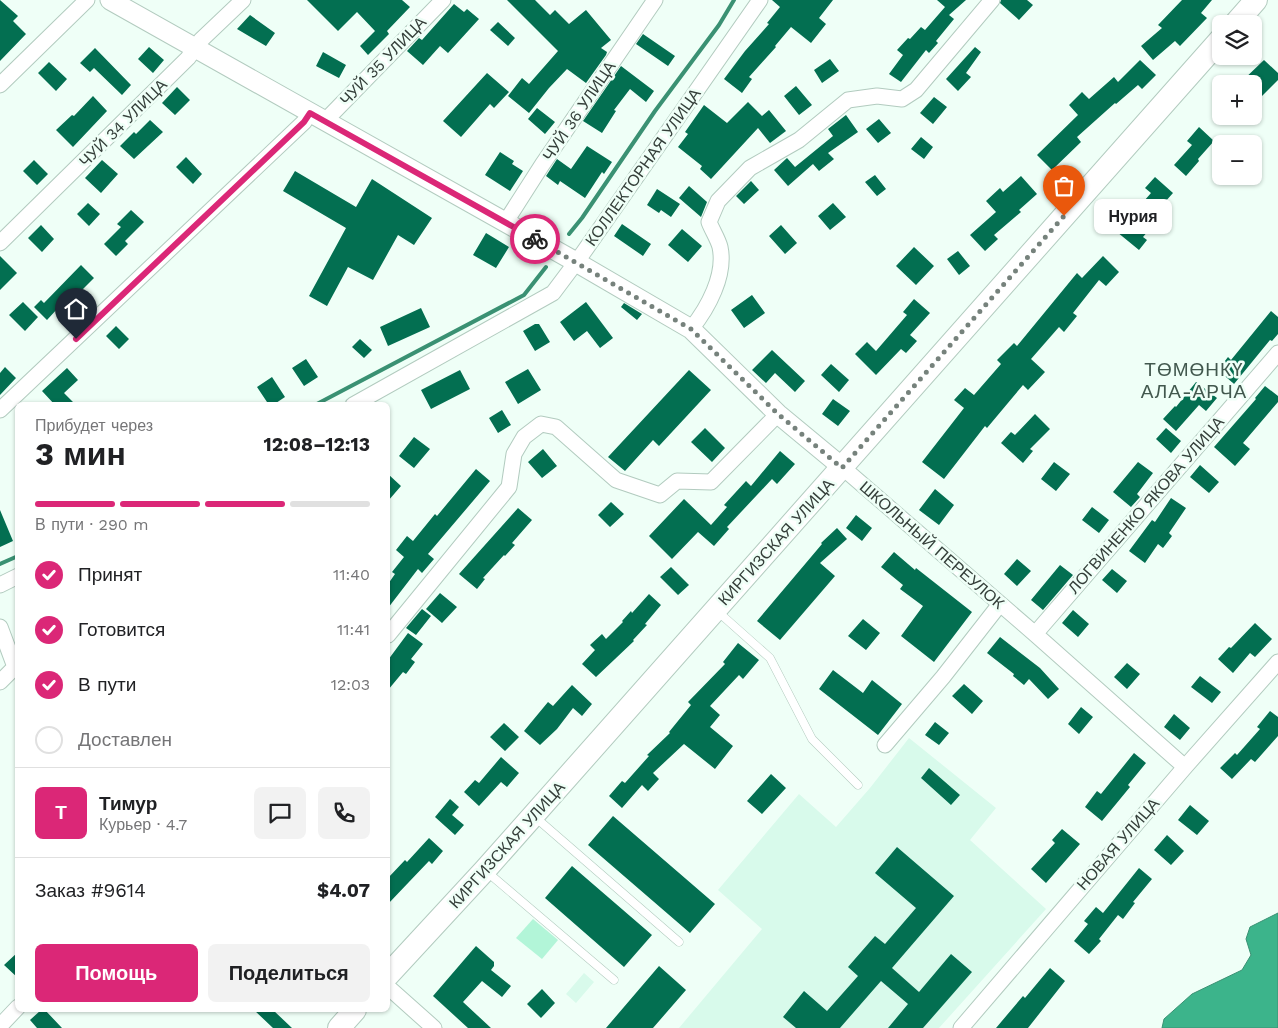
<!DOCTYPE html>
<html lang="ru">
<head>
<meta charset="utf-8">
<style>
  body { margin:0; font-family:"Work Sans",sans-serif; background:#f2f2f2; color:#202124; height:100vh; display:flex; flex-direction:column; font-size:19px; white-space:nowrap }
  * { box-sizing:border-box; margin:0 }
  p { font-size:16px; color:#757577 }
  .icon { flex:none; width:28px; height:28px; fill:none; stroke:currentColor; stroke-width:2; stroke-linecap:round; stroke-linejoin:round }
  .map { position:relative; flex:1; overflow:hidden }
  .side { position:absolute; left:15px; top:402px; width:375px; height:610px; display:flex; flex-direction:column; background:#fff; border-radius:8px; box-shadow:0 1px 4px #0004 }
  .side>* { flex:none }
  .tools { position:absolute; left:1212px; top:15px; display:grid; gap:10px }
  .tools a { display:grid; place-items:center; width:50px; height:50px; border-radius:8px; background:#fff; box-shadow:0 1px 4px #0004; font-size:25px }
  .pin { position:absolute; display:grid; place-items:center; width:42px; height:42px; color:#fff; margin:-51px -21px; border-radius:50% 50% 50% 0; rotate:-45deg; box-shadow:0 0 5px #0007 }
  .pin .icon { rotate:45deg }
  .courier { position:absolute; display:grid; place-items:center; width:50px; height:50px; margin:-25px; border:4px solid #db2777; border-radius:50%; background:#fff; color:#222; box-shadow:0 1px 6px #0007 }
  .bubble { position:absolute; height:35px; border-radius:8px; background:#fff; box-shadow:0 1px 4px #0004; font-size:16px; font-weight:700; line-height:35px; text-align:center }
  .overview em { font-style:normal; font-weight:700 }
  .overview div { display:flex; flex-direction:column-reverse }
  .overview { display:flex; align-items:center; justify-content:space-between; height:85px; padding:0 20px }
  h1 { font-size:32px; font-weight:700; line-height:38px }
  .bar { display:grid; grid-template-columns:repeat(4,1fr); gap:8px 5px; align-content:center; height:60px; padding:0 20px }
  .bar i { height:6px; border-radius:4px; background:#e0e0e0 }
  .bar .on { background:#db2777 }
  .bar p { grid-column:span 4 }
  .line { display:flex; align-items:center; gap:12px; padding:0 20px; border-top:1px solid #e0e0e0 }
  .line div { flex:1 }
  .round { display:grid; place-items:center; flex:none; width:52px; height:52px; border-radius:8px; background:#f2f2f2 }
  ol { padding:0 20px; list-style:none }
  li { display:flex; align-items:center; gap:15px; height:55px }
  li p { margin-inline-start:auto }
  li .icon { padding:5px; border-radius:50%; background:#db2777; color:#fff; stroke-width:4 }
  li:last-child { color:#757577 }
  li i { width:28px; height:28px; border:2px solid #e0e0e0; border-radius:50% }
  .button { display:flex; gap:10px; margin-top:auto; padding:10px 20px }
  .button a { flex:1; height:58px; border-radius:8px; background:#db2777; color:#fff; font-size:20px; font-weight:700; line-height:58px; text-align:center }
  .button a+a { background:#f2f2f2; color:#202124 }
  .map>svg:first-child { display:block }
  .built { fill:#d8faeb }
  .green { fill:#b2f5d8 }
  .water { fill:#3cb48b; stroke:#3a9173 }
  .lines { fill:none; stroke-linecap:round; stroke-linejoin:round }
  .stream { stroke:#3a9173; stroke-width:4 }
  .building { fill:#036f51 }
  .service-casing { stroke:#b2cbbf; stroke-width:9 }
  .minor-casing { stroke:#b2cbbf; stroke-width:17 }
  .tertiary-casing { stroke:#b2cbbf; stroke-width:21 }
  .secondary-casing { stroke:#b2cbbf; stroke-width:24 }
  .service { stroke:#fff; stroke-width:8 }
  .minor { stroke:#fff; stroke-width:15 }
  .tertiary { stroke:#fff; stroke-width:19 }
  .secondary { stroke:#fff; stroke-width:22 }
  .done { stroke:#76827c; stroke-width:5; stroke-dasharray:0 9 }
  .route { stroke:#db2777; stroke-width:6 }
  .labels { text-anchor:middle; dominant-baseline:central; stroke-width:5; stroke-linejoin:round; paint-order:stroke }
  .street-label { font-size:16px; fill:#353f3a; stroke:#effff7 }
  .quarter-label { font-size:19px; letter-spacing:1px; fill:#42584e; stroke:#effff7 }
</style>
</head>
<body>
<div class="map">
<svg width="1278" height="1028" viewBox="0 0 1278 1028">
  <rect width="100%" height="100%" fill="#effff7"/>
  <path class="built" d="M909 738 996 808 970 840 1046 909 939 1028H679L762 929 718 890 799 794 836 827 870 788Z
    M584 973 594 982 576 1003 566 994Z"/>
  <path class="green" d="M533 919 558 940 542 959 516 938Z"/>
  <path class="water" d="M1278 913V1028H1162L1164 1019 1192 994 1242 970 1251 955 1246 939 1250 927Z"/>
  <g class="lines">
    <path class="stream" d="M569 234 582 218 655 111 719 25 734 0
      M315 405 524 295 546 267
      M0 564 18 556"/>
  </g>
  <path class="building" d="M0 0 18 16 13 21 26 34 0 61Z
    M307 0H402L410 7 387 31 389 34 368 55 360 46 375 31 357 12 338 31Z
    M507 0H535L550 15 555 10 569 24 586 10 611 40 601 48 607 52 606 55 586 83 567 69 549 88 529 113 508 96 522 78 529 84 558 51Z
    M772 0H833L819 18 826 24 811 43 791 27 775 46 776 47 749 77 752 79 742 93 724 79 745 51 769 24 767 23 780 7Z
    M937 0H966L949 15 954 19 936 41 938 43 929 53 926 50 901 82 889 74 903 55 897 50 908 38 910 39 921 27 925 30 945 7Z
    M1001 0H1027L1033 5 1019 20 1000 3Z
    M1182 0H1212L1201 13 1207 18 1180 46 1175 41 1153 60 1141 46 1162 28 1158 25Z
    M454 4 464 12 467 9 479 19 448 53 440 46 423 65 407 51 419 38 422 40Z
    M250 15 275 33 266 46 237 29Z
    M498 22 515 38 508 46 490 30Z
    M643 34 675 56 668 66 636 44Z
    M149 47 164 60 153 73 138 59Z
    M975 47 981 52 966 73 971 77 958 91 946 79Z
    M95 48 131 85 122 95 94 68 90 72 80 63Z
    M323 52 346 65 339 78 316 66Z
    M830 59 839 71 822 83 814 70Z
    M1140 60 1156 75 1142 89 1138 85 1116 104 1115 103 1077 137 1081 142 1052 170 1037 155 1078 115 1069 105 1082 92 1089 99 1114 77 1118 82Z
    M1264 60 1278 73V80L1254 104V84H1239Z
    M49 62 67 79 56 91 38 73Z
    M621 66 654 91 646 102 630 89 614 110 616 111 602 133 583 121Z
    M487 73 509 92 494 108 490 104 461 137 443 121Z
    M796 86 812 105 799 115 784 96Z
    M177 87 190 100 175 115 162 103Z
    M93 96 107 111 73 147 56 130 72 115 74 116Z
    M934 97 947 107 933 124 920 113Z
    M748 102 762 116 769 110 786 131 770 143 758 128 711 179 700 169 702 166 678 147 688 134 685 132 704 105 727 123Z
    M537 108 555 122 545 134 528 119Z
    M846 115 858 132 828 153 834 159 819 171 813 164 788 186 774 170 787 158 795 167 833 136 828 129Z
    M879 119 891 133 878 143 866 129Z
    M150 120 163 132 134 159 120 146 134 132 136 134Z
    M1199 127 1214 141 1198 159 1199 161 1186 176 1174 165 1192 145 1187 141Z
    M921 137 933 147 924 159 911 149Z
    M587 146 612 162 604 174 602 172 585 198 560 181 558 185 546 176 557 159 571 169Z
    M500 152 514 161 512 164 523 171 510 191 485 175Z
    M186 157 202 174 193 184 176 167Z
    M34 160 48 174 37 185 23 171Z
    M102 160 118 174 101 193 85 178Z
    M295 171 356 207 372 179 432 218 414 245 398 235 373 280 348 267 327 306 309 296 346 228 283 191Z
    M875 175 886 189 877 196 865 182Z
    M1021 176 1037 194 1019 210 1021 212 994 235 998 239 985 251 970 235 996 212 986 201 1000 188 1003 192Z
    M1155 177 1173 193 1157 211 1162 215 1143 237 1147 240 1139 250 1117 232 1151 193 1145 188Z
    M751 181 759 190 744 204 736 196Z
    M689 186 707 202 701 217 679 198Z
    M657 189 680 204 671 217 661 210 659 213 647 205Z
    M88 203 100 214 89 226 77 214Z
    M833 203 846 217 830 230 818 216Z
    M131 210 144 222 125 241 128 244 116 256 104 244 121 227 117 224Z
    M622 224 651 244 643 256 614 236Z
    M41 225 54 239 42 252 28 238Z
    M781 225 797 243 785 254 769 236Z
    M682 229 702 246 688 262 668 245Z
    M486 233 509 247 496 268 473 255Z
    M914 247 934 266 916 285 896 266Z
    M958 251 970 266 959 275 947 259Z
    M0 256 17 273 0 290Z
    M1103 256 1119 272 1106 286 1099 280 1073 313 1077 316 1064 332 1059 327 1031 359 1045 372 1028 390 1023 385 987 428 985 426 944 479 922 462 964 408 954 400 965 388 974 395 1001 364 997 360 1014 343 1017 346 1077 273 1082 278Z
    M81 265 94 278 61 311 58 308 47 320 34 307 41 300 44 303Z
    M752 295 765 313 744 328 731 310Z
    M914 299 930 313 910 335 917 341 906 353 901 349 876 375 855 354 867 342 876 351 907 315 903 312Z
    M23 302 38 317 25 331 9 315Z
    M586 302 613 338 600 348 587 331 574 341 560 322Z
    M624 303 642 314 637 320 621 307Z
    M421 308 430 327 388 346 380 327Z
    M1271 311 1278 317V334L1272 341 1270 340 1234 384 1218 370 1228 357 1231 360Z
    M535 324H539L550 342 535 351 523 331Z
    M116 326 129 339 119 349 106 336Z
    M360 339 372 350 364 358 352 347Z
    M772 350 805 381 795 392 775 373 766 383 752 370Z
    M306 359 318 377 304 386 292 368Z
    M831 364 849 380 839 392 821 375Z
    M5 367 16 378 0 395V373Z
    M67 368 78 380 64 393 76 405H55L42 391Z
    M528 369 541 390 518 404 505 382Z
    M460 370 470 389 431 409 421 390Z
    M689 370 711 390 659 446 653 440 625 471 608 457Z
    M272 377 285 397 273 405H269L257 387Z
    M1196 382 1217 398 1206 411 1199 405 1176 431 1163 419 1175 406 1176 407Z
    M1265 386 1278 396V402L1243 443 1250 449 1235 466 1214 447 1256 399 1255 398Z
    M833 399 850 411 838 426 822 414Z
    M502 410 511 425 498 433 489 418Z
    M1035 414 1050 429 1030 449 1033 451 1023 463 1001 443 1011 432 1015 435Z
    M705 428 725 448 712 462 691 442Z
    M1166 428 1181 441 1171 453 1156 439Z
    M414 437 430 449 414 468 399 456Z
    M543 449 557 466 542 478 528 462Z
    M780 451 795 464 777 484 772 479 727 527 729 529 714 546 698 532 672 559 649 536 684 499 711 525 727 507 724 505 746 481 751 486Z
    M1054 462 1070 474 1056 491 1041 479Z
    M1138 462 1153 473 1137 494 1140 497 1131 507 1113 492Z
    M1200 465 1219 482 1209 493 1190 477Z
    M476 469 490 481 428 554 434 559 422 573 418 569 388 608V584L395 574 392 572 404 557 396 550 407 536 413 541 435 514 437 516Z
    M388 474 401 486 388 501Z
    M935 489 954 505 939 525 919 510Z
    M1171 498 1186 508 1169 533 1172 536 1163 548 1158 544 1145 563 1129 551 1152 520 1155 522Z
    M611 502 624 514 610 527 598 515Z
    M1092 507 1109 520 1099 533 1082 520Z
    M518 508 532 520 512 543 515 545 505 556 504 555 483 578 485 579 477 589 459 574Z
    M0 510 13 541 0 547Z
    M856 515 872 528 862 541 846 528Z
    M837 528 847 539 820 563 835 576 780 640 757 621 822 544 821 543Z
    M894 552 915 570 916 568 972 612 934 662 901 636 923 606 900 589 903 585 881 567Z
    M1017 559 1031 571 1017 586 1004 574Z
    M1060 565 1073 575 1043 610 1031 600Z
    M671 567 689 585 678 595 660 577Z
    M1112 569 1127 581 1117 593 1102 580Z
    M440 593 457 607 442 623 426 609Z
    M649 594 661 605 645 624 647 625 633 640 634 641 596 677 582 664 595 650 590 645 602 634 606 639 623 622 622 621 631 611 632 613Z
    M422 609 431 616 416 635 406 628Z
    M1073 610 1089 624 1078 637 1062 623Z
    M863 619 880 633 866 650 848 636Z
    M1255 623 1272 639 1255 657 1250 653 1233 673 1218 659 1229 647 1231 648Z
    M408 633 423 644 411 659 415 662 406 674 403 672 388 690V660Z
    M1000 637 1040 668 1059 689 1048 699 1029 679 1024 685 1013 676 1014 674 987 653Z
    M738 643 759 660 743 679 739 675 710 706 720 715 710 727 733 746 715 769 684 744 653 773 659 779 648 791 642 785 622 808 609 796 622 781 625 783 649 756 647 755 670 733 669 732 691 705 688 702 725 664 723 662Z
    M1127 663 1140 674 1127 689 1114 677Z
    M833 670 863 693 872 680 902 704 878 735 819 689Z
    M1200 676 1221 692 1212 703 1191 687Z
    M964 684 983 701 972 714 952 696Z
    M572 685 592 704 582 716 573 708 557 729 540 745 524 731 548 702 553 706Z
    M1081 707 1093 717 1079 734 1068 724Z
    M1270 711 1278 717V736L1255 762 1251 759 1232 779 1220 768 1235 753 1237 755 1260 729 1257 727Z
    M1174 714 1190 728 1180 740 1164 727Z
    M935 722 949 733 939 745 925 735Z
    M504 723 519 737 505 751 490 737Z
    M1134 753 1146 763 1128 785 1130 787 1102 821 1085 807 1097 791 1101 794Z
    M501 757 519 773 507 787 501 782 479 806 464 792 475 780 479 783Z
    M929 768 960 795 951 805 921 778Z
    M771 774 786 788 762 814 747 801Z
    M450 799 459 807 452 815 464 825 455 835 435 817Z
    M1190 805 1209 821 1197 835 1178 820Z
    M613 816 715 904 690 933 588 845Z
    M1062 829 1080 844 1046 883 1031 869 1055 843 1052 840Z
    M1167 835 1184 851 1171 865 1154 850Z
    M429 838 443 851 432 864 429 861 388 904V878L405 860 407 862Z
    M897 847 954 896 892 968 919 992 951 954 972 972 923 1028H888L908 1004 881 981 840 1028H796L783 1017 804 991 827 1011 858 976 848 967 875 936 885 944 916 908 875 873Z
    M572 866 652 935 624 967 545 898Z
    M1139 868 1152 879 1133 902 1135 903 1123 919 1118 915 1099 939 1101 941 1089 954 1074 941 1088 924 1084 921 1096 907 1103 913Z
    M476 946 494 962V966L491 970 511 986 502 997 482 981 463 1002 491 1028H468L433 996Z
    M18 952V978L4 965Z
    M659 966 686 990 653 1028H606Z
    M1050 968 1065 981 1028 1028H996L1023 996 1025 998Z
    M542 989 555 1003 541 1018 527 1004Z
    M41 1010H45L62 1028H37L30 1020Z
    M254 1010H273L292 1028H273Z"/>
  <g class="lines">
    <g class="service-casing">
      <path id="service" d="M716 610 770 658 812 739 858 785
        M535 817 679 942
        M486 871 614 980"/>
    </g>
    <g class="minor-casing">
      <path id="minor" d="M0 85 87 0
        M324 122 443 0
        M505 223 542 165 655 0
        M0 243 188 58 201 40 243 0
        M691 329C708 308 726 275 720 247 718 239 712 230 709 222L718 201 750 168 799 140 848 100 877 96 902 99 916 90 992 0
        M353 405 553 293 583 253 760 0
        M0 410 304 122 310 113
        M842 467 1035 634 1185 767
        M0 585 18 576
        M0 627 15 667 18 669
        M1035 634 1278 353
        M388 635 509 487 514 454 524 437 541 424 556 427 616 480 660 495 677 481 711 482 778 414
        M0 682 15 667
        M885 745 943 677 1000 604
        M388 987 434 1028
        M0 1026 18 1007
        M961 1028 1185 767 1278 662"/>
    </g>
    <g class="tertiary-casing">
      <path id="tertiary" d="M110 0 576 262 691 329 778 414 842 467"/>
    </g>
    <g class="secondary-casing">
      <path id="secondary" d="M1235 24 1256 0
        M388 975 485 870 1221 39
        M339 1028 355 1010"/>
    </g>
    <use href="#service" class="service"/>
    <use href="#minor" class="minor"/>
    <use href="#tertiary" class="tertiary"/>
    <use href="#secondary" class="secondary"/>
  </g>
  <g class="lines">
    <path class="done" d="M535 239 691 329 778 414 842 468 1064 216"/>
    <path class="route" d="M76 339 304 122 310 113 535 239"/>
  </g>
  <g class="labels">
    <g class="street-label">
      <text transform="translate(383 61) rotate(-46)">ЧУЙ 35 УЛИЦА</text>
      <text transform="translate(579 111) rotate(-56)">ЧУЙ 36 УЛИЦА</text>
      <text transform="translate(123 123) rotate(-45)">ЧУЙ 34 УЛИЦА</text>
      <text transform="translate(643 167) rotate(-55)">КОЛЛЕКТОРНАЯ УЛИЦА</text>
      <text transform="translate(1146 505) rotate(-49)">ЛОГВИНЕНКО ЯКОВА УЛИЦА</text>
      <text transform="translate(776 542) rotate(-48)">КИРГИЗСКАЯ УЛИЦА</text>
      <text transform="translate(932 545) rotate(41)">ШКОЛЬНЫЙ ПЕРЕУЛОК</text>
      <text transform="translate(1118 844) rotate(-49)">НОВАЯ УЛИЦА</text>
      <text transform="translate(507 845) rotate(-48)">КИРГИЗСКАЯ УЛИЦА</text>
    </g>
    <g class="quarter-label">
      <text x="1194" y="369">ТӨМӨНКҮ<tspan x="1194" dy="22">АЛА-АРЧА</tspan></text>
    </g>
  </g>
</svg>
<div class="tools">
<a><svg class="icon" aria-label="layers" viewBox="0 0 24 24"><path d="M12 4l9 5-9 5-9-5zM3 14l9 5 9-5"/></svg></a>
<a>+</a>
<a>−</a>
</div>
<div class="pin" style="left:1064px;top:216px;background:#ea580c"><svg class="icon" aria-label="bag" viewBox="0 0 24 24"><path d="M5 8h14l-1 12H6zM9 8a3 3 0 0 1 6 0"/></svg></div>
<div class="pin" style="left:76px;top:339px;background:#1f2937"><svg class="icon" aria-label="home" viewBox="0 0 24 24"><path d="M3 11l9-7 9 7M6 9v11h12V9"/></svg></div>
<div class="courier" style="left:535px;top:239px"><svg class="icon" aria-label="bike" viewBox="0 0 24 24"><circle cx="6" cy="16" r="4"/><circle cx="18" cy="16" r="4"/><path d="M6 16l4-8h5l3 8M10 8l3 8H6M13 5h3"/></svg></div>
<div class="bubble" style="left:1094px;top:199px;width:78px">Нурия</div>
<section class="side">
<div class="overview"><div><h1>3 мин</h1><p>Прибудет через</p></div><em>12:08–12:13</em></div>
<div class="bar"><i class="on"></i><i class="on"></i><i class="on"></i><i></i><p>В пути · 290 m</p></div>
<ol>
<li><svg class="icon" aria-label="check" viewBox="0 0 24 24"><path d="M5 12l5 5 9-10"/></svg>Принят<p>11:40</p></li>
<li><svg class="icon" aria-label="check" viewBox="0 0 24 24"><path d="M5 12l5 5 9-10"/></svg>Готовится<p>11:41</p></li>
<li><svg class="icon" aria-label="check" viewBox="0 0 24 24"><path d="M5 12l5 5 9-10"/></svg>В пути<p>12:03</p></li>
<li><i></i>Доставлен</li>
</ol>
<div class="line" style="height:90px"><b class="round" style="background:#db2777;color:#fff">Т</b><div><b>Тимур</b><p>Курьер · 4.7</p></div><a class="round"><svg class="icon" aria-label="chat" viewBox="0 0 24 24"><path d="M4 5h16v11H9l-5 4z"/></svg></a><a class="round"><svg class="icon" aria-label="phone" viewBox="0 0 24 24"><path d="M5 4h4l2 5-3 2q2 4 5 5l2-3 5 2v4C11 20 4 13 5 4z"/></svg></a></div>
<div class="line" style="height:65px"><div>Заказ #9614</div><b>$4.07</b></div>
<div class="button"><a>Помощь</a><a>Поделиться</a></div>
</section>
</div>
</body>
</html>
